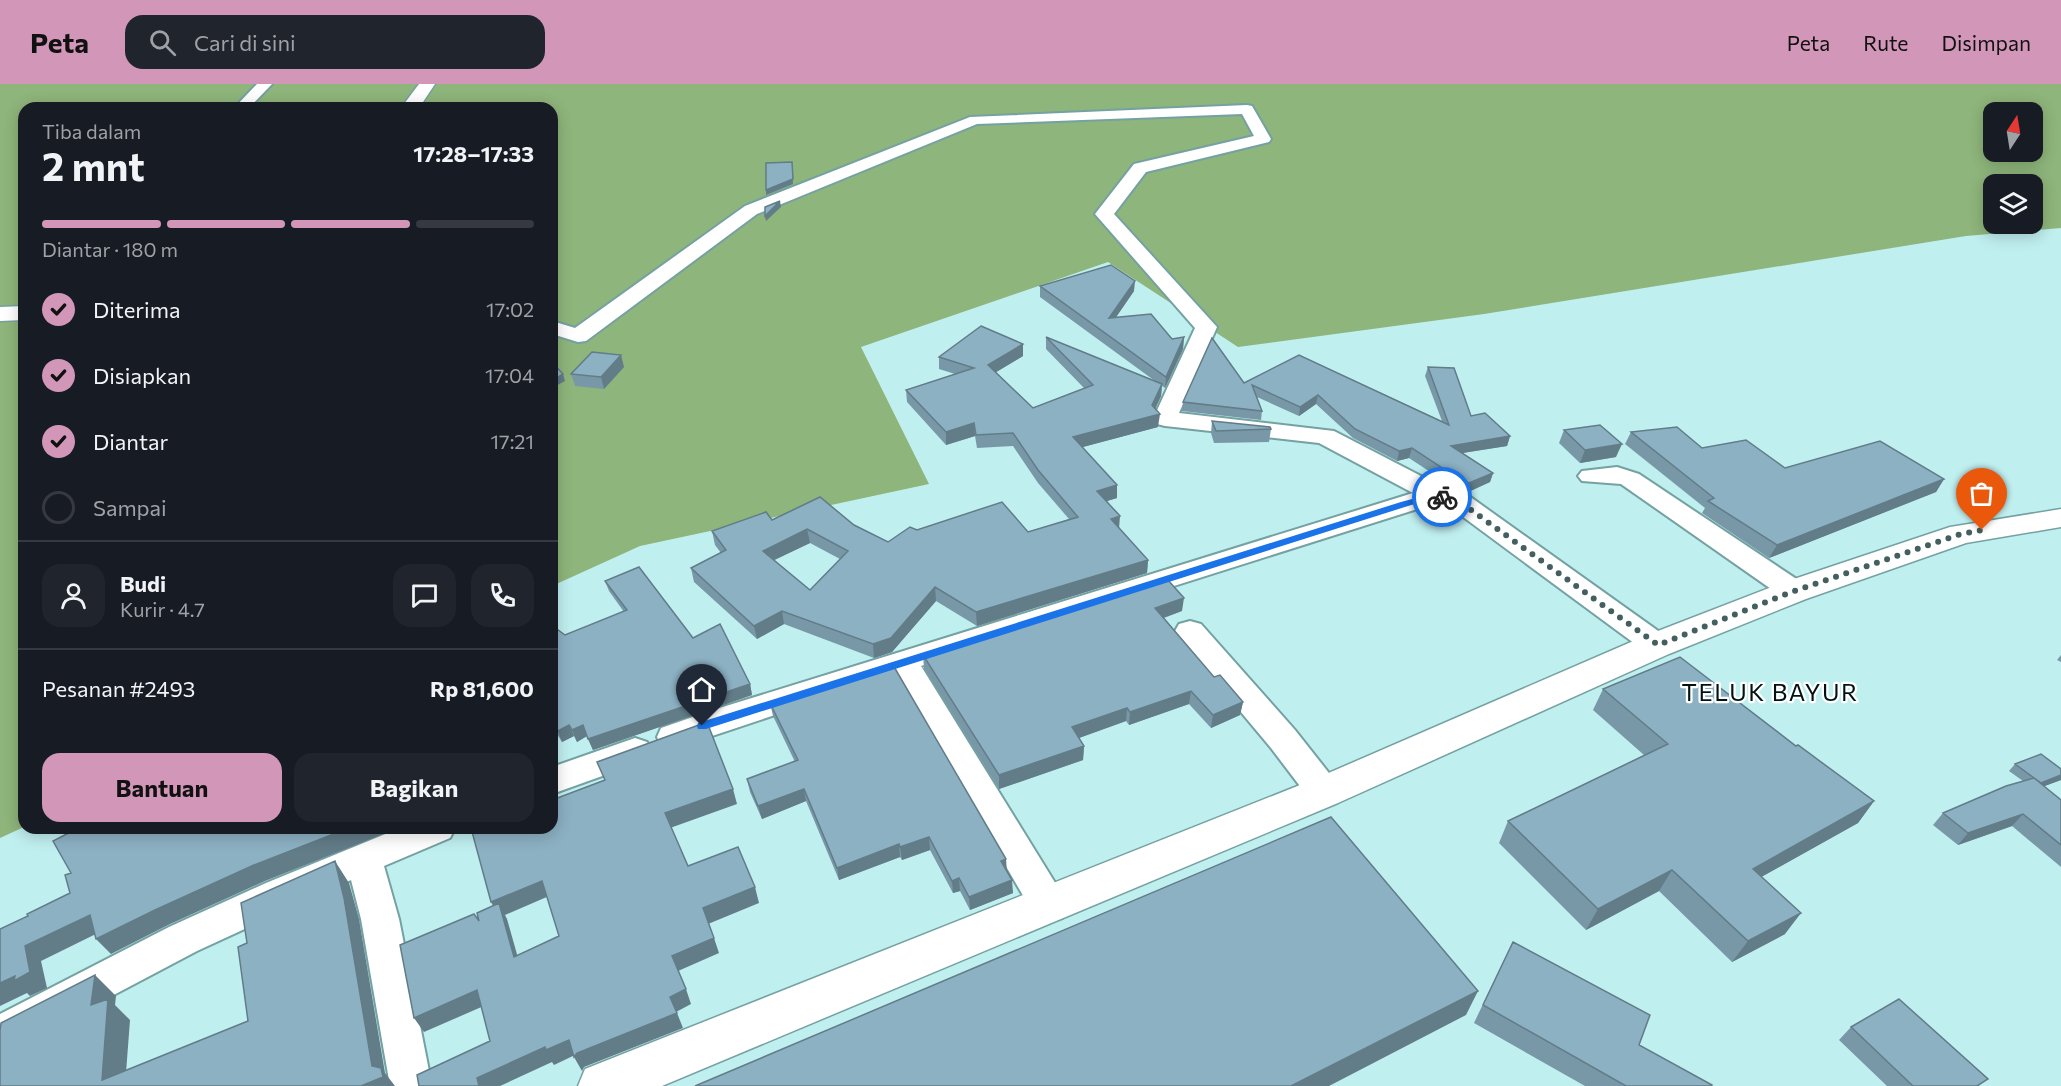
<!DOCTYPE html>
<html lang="id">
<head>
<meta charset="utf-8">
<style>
  body { margin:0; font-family:Commissioner,sans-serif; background:#20242c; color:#f1f3f6; height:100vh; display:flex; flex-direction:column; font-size:22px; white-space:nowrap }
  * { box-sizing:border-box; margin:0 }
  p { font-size:20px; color:#9ea1a6 }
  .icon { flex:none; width:33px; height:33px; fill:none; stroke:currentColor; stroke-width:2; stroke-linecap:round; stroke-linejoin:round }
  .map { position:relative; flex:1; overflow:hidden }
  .panel { position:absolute; left:18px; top:18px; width:540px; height:732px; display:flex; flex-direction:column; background:#171b24; border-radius:18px; box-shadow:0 3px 15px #0003 }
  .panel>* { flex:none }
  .needle { width:39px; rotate:12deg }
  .tools { position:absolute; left:1983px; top:18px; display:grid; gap:12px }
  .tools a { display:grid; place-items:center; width:60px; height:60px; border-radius:12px; background:#171b24; box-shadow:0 3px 15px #0003; font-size:30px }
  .pin { position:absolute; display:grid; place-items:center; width:51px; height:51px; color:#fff; margin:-62px -26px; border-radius:50% 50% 50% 0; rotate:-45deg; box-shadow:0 0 6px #0007 }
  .pin .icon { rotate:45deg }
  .courier { position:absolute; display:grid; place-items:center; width:60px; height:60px; margin:-30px; border:4px solid #1a73e8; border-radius:50%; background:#fff; color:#222; box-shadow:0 2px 8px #0007 }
  .summary em { font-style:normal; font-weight:700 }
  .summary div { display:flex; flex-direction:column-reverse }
  .summary { display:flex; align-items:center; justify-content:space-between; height:102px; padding:0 24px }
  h1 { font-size:39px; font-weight:700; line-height:45px }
  .bar { display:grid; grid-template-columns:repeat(4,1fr); gap:9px 6px; align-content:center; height:72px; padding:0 24px }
  .bar i { height:8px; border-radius:4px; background:#363941 }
  .bar .on { background:#d297b8 }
  .bar p { grid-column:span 4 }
  .line { display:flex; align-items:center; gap:15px; padding:0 24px; border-top:2px solid #363941 }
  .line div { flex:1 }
  .round { display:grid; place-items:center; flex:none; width:63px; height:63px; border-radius:18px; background:#20242c }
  ol { padding:0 24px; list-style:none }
  li { display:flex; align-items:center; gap:18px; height:66px }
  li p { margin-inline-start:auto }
  li .icon { padding:6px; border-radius:50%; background:#d297b8; color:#111; stroke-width:4 }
  li:last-child { color:#9ea1a6 }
  li i { width:33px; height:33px; border:3px solid #363941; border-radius:50% }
  .button { display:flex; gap:12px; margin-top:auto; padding:12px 24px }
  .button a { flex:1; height:69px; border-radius:18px; background:#d297b8; color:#111; font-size:24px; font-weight:700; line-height:69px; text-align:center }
  .button a+a { background:#20242c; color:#f1f3f6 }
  header { display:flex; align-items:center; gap:36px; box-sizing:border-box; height:84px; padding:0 30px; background:#d297b8; color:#111 }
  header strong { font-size:28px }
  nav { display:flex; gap:33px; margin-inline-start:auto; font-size:21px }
  .search { width:420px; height:54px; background:#20242c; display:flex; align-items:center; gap:15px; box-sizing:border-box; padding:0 21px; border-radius:18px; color:#9ea1a6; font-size:22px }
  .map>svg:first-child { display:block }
  .forest { fill:#8eb57b; fill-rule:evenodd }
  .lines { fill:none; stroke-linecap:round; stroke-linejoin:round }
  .street-casing { stroke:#74a1a2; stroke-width:4 }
  .secondary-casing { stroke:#74a1a2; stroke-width:3 }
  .street { fill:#fff; fill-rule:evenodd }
  .secondary { fill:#fff; fill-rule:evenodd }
  .wall { fill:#7898a8; fill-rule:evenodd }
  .shaded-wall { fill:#627c88 }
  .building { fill:#8cb1c3; stroke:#627c88; stroke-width:1.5; fill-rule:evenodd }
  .route { fill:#1a73e8 }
  .done { stroke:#445f60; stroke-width:6; stroke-dasharray:0 10.8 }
  .labels { text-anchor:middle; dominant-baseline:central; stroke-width:4.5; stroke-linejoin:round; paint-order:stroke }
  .quarter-label { font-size:24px; letter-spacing:1.5px; fill:#021212; stroke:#fff }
</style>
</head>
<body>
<header>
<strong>Peta</strong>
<div class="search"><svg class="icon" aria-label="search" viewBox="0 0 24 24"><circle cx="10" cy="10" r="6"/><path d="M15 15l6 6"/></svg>Cari di sini</div>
<nav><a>Peta</a><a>Rute</a><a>Disimpan</a></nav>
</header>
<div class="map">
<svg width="2061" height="1002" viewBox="0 0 2061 1002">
  <rect width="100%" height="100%" fill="#c0eff0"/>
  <path class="forest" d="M0 0H2061V144L1966 152 1484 230 1238 263 1108 178 861 263 929 400 640 462 552 502V24H24V743L0 754ZM1994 28H2032V68H1994ZM1994 100H2032V140H1994Z"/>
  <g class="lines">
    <g class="street-casing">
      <path id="street" d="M257 0H272L249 24H234Z
        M1247 21 1252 22 1271 55 1269 58 1146 88 1114 130 1217 243 1179 329 1334 347 1448 406 1469 412 1668 554 1672 561 1668 568 1657 572 1646 568 1451 424 1438 420 1430 421 921 582 1062 810 1068 822 1062 834 1049 838 1036 834 895 591 673 665 661 662 657 653 661 644 713 626 1413 409 1319 359 1165 342 1157 340 1153 335 1195 244 1095 130 1134 80 1254 52 1242 30 977 40 757 130 586 257 578 258 552 250V237L575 244 745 122 970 33Z
        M1617 383 1639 390 1804 500 1808 507 1804 514 1794 516 1784 514 1621 400 1582 397 1578 392 1582 387Z
        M1190 537 1201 540 1295 646 1336 698 1341 708 1336 718 1324 722 1312 718 1271 664 1179 554 1175 547 1179 540Z
        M635 654 647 658 652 667 647 676 552 710V683Z
        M400 744H455L450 754 384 782 399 835 432 1002H390L361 835 351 796 197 867 0 971V930L169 843 266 799Z"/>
    </g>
    <g class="secondary-casing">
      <path id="secondary" d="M419 0H435L419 24H401Z
        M24 222V236L0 237V223Z
        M2061 425V443L1966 459 1806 515 1669 570 1338 719 662 1002H578L585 985 1310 697 1645 552 1782 499 1950 443Z"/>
    </g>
    <use href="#street" class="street"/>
    <use href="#secondary" class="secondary"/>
  </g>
  <path class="wall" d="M1040 202 1134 207 1116 233 1172 255 1184 253 1183 265 1165 304 1162 302 1161 312 1155 325 1158 343 1082 363 1117 401V414L1107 417 1119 445 1148 476 1147 489 977 542 936 517 892 568 874 574 784 540 757 555 694 498 691 484 721 469 715 461 712 447 772 436 854 441 888 458 917 446 1028 448 1069 435 1038 399 1013 362 977 364 975 352 946 361 907 318 906 306 955 290 939 285V273L1023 272 996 288 1033 324 1084 304 1046 265V253L1155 297 1040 213ZM810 459 840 475 810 506 774 476Z
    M1299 271 1442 337 1425 292 1428 283 1471 332 1510 352 1507 362 1463 369 1493 389 1490 398 1466 409 1459 407 1409 374 1397 377 1353 354 1316 320 1299 332 1257 313 1262 327 1261 336 1182 327 1183 318 1244 299Z
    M624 283 604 305 575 302 571 290Z
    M1212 337 1271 345 1269 358 1214 359 1211 349Z
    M1564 346 1616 373 1580 379 1559 359Z
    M1631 348 1785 384 1944 395 1936 408 1769 474 1702 429 1705 424 1625 360Z
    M605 497 693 554 750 600 752 611 593 666 587 652 577 658 574 652 562 658 552 642V550L565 551 624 528 609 507Z
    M1182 527 1164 534 1214 593 1243 618 1240 631 1211 644 1189 620 1129 641 1126 637 1078 654 1084 662 1083 676 999 705 924 584 923 571Z
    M2061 571V578L2057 576Z
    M1603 605 1796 662 1874 717 1858 739 1761 793 1785 850 1732 878 1659 807 1586 846 1499 759 1508 737 1644 671 1593 626Z
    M770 619 1007 786 1013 809 970 826 960 807 953 809 930 766 902 776 900 773 839 796 806 717 762 735 750 708 747 695 795 678 773 632Z
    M2015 680 2061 696 2044 702 2061 716V783L2012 742 1958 761 1933 741 1943 729 2023 697 2009 687Z
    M1504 876 1639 961 1711 1002H1585L1474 939Z
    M1851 943 1980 1002H1887L1839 956Z"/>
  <path class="shaded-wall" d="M792 78 793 100 766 111V106Z
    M780 117 781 123 766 137 765 132Z
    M1135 197 1134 207 1108 245 1109 234Z
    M1184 253 1183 265 1165 304 1166 293Z
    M1023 260V272L988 293V281Z
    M621 271 624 283 604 305 601 293Z
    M563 290 565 297 552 304V297Z
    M1162 300 1161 312 1152 332 1160 330 1158 343 1072 366 1073 353 1152 321Z
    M1318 311 1316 320 1299 332 1300 323Z
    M974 339 975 352 946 361V348Z
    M1510 352 1507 362 1449 371 1451 362Z
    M1622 360 1616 373 1580 379 1585 366Z
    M1412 364 1409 374 1397 377 1399 367Z
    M1493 389 1490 398 1466 409 1469 399Z
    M1944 395 1936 408 1769 474 1777 461Z
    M1117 401V414L1097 420V407Z
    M1120 432 1119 445 1111 435Z
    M807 445 810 459 766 480 763 467Z
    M1148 476 1147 489 977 542 976 528Z
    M935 503 936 517 892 568 874 574 873 560Z
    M1184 514 1182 527 1154 537 1155 524Z
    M782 527 784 540 757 555 754 542Z
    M750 600 752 611 593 666 588 655Z
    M1191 607 1189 620 1129 641 1130 628Z
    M1243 618 1240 631 1211 644 1213 631Z
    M1127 624 1126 637 1071 657 1072 643Z
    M569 641 574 652 562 658 558 647Z
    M583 641 587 652 577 658 572 646Z
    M1084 662 1083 676 999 705V691Z
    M2061 691V696L2034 706 2041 699Z
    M733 705 737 720 670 744 665 729Z
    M804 705 806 717 762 735 758 722Z
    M1874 717 1858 739 1738 806 1753 785Z
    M2023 730 2012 742 1958 761 1968 749Z
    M349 744H398L265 797 168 841 111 870 96 855 155 826 254 781Z
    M929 753 930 766 902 776 900 763Z
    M899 760 900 773 839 796 837 784Z
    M1006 775 1007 788 1001 777Z
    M335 777 349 799 359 835 385 989 395 1002H361Z
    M1672 786 1659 807 1586 846 1598 825Z
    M959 794 960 807 953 809 952 797Z
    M1012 796 1013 809 970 826 969 813Z
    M542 797 549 812 505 831 507 835 522 888 514 873 499 833 491 818Z
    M755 803 759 819 708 840 703 824Z
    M1801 829 1785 850 1732 878 1748 857Z
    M90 831 104 846 41 877 47 904 30 912 27 909 0 922V899L25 862Z
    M714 854 719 869 678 887 672 872Z
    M95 891 116 912 115 921 130 936 125 1002 102 996 91 921Z
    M686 905 691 920 676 928 670 913Z
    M477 906 486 921 424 948 414 934Z
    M1478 907 1466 931 1329 1002H1291Z
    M677 929 683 944 584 983 582 987 574 973 575 971 554 981 552 978 500 1002H479L477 994 545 963 569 956 577 969Z"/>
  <path class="building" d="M792 78 793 95 766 106V79Z
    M780 117 765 132V123Z
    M1111 181 1135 197 1109 234 1151 230 1172 255 1184 253 1166 293 1040 202Z
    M981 242 1023 260 988 281 1033 324 1093 301 1046 253 1162 300 1152 321 1160 330 1073 353 1117 401 1097 407 1120 432 1111 435 1148 476 976 528 935 503 891 554 873 560 782 527 754 542 691 484 726 466 712 447 766 428 772 436 820 413 854 441 888 458 910 443 917 446 1002 418 1028 448 1078 433 1038 386 1013 349 976 351 974 339 946 348 906 306 974 284 939 273ZM807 445 848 467 810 506 763 467Z
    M1212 254 1244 299 1299 271 1449 341 1428 283 1454 284 1471 332 1485 329 1510 352 1451 362 1493 389 1469 399 1462 397 1412 364 1399 367 1355 345 1318 311 1300 323 1252 301 1262 327 1183 318Z
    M592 268 621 271 601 293 571 290Z
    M552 278 563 290 552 297Z
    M1212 337 1270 343 1271 345 1216 347Z
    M1600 341 1622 360 1585 366 1564 346Z
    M1677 343 1702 364 1746 356 1785 384 1880 357 1944 395 1777 461 1708 417 1714 414 1631 348Z
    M639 483 693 554 720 540 750 600 588 655 583 641 572 646 569 641 558 647 552 638V550L558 546 565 551 627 526 605 497Z
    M1167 495 1184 514 1155 524 1214 593 1220 591 1243 618 1213 631 1191 607 1130 628 1127 624 1072 643 1084 662 999 691 923 571Z
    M1680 573 1796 662 1798 661 1874 717 1753 785 1801 829 1748 857 1672 786 1598 825 1508 737 1668 660 1603 605Z
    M893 581 1006 775 1001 777 1012 796 969 813 959 794 952 797 929 753 900 763 899 760 837 784 804 705 758 722 747 695 798 676 770 619Z
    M707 638 733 705 665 729 688 782 738 763 755 803 703 824 714 854 672 872 686 905 670 913 677 929 577 969 574 973 569 956 546 966 545 963 477 994 479 1002H419L417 991 490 957 477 906 414 934 400 861 474 830 479 837 477 829 499 819 514 873 559 852 542 797 491 818 471 744H552V716L605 696 597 678Z
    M2041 670 2061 685V691L2041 699 2015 680Z
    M2034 694 2061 716V761L2023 730 1968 749 1943 729 2006 702Z
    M1331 733 1478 907 1291 1002H695Z
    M78 744 165 745 349 744 254 781 155 826 96 855 90 831 25 862 30 888 14 897 15 892 0 899V845L28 832 27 830 70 809 65 791 71 789 53 757Z
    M335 777 344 814 372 982 381 984 383 993 361 1002H0V947L1 939 95 891 91 921 108 915 102 996 248 937 238 863 247 859 241 819Z
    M1513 858 1650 931 1639 961 1712 1001 1711 1002H1626L1483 921Z
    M1899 915 1988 995 1977 1002H1913L1851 943Z"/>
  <path class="route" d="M1442 410 1445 411V415L1428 416 1408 422 706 645H698L697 642 698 639 1401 418 1427 411Z"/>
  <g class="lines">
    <path class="done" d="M1442 413 1460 418 1658 561 1794 507 1961 450 1982 446"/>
  </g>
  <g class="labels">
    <g class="quarter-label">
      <text x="1770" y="607">TELUK BAYUR</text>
    </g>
  </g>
</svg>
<div class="tools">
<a><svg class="needle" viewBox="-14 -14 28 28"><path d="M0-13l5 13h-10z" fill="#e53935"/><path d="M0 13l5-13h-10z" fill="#9ea1a6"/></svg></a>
<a><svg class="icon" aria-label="layers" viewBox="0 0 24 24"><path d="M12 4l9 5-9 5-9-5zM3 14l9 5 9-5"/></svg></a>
</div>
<div class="pin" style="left:1982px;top:446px;background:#ea580c"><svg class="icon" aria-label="bag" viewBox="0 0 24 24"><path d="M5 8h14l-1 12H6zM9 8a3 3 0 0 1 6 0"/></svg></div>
<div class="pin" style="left:702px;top:642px;background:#1f2937"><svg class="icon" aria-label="home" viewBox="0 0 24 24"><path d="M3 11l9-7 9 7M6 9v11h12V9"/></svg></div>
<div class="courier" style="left:1442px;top:413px"><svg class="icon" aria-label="bike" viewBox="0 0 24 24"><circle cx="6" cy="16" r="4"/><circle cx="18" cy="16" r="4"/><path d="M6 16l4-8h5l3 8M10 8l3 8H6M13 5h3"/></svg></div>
<section class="panel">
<div class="summary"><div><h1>2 mnt</h1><p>Tiba dalam</p></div><em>17:28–17:33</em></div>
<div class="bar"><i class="on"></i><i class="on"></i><i class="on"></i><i></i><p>Diantar · 180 m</p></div>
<ol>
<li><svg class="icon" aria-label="check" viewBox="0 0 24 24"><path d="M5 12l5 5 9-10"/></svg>Diterima<p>17:02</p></li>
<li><svg class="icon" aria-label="check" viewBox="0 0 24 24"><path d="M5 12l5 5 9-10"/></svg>Disiapkan<p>17:04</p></li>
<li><svg class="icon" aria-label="check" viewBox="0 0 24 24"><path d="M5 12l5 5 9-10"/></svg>Diantar<p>17:21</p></li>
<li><i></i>Sampai</li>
</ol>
<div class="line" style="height:108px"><a class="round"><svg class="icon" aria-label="person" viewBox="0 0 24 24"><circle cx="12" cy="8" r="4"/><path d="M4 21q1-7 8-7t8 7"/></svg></a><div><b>Budi</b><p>Kurir · 4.7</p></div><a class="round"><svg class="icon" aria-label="chat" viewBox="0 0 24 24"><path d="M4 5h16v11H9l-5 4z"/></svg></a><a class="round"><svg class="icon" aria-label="phone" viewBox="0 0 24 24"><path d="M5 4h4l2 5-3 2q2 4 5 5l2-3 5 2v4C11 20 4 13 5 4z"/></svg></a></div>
<div class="line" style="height:78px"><div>Pesanan #2493</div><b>Rp 81,600</b></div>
<div class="button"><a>Bantuan</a><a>Bagikan</a></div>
</section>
</div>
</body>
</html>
